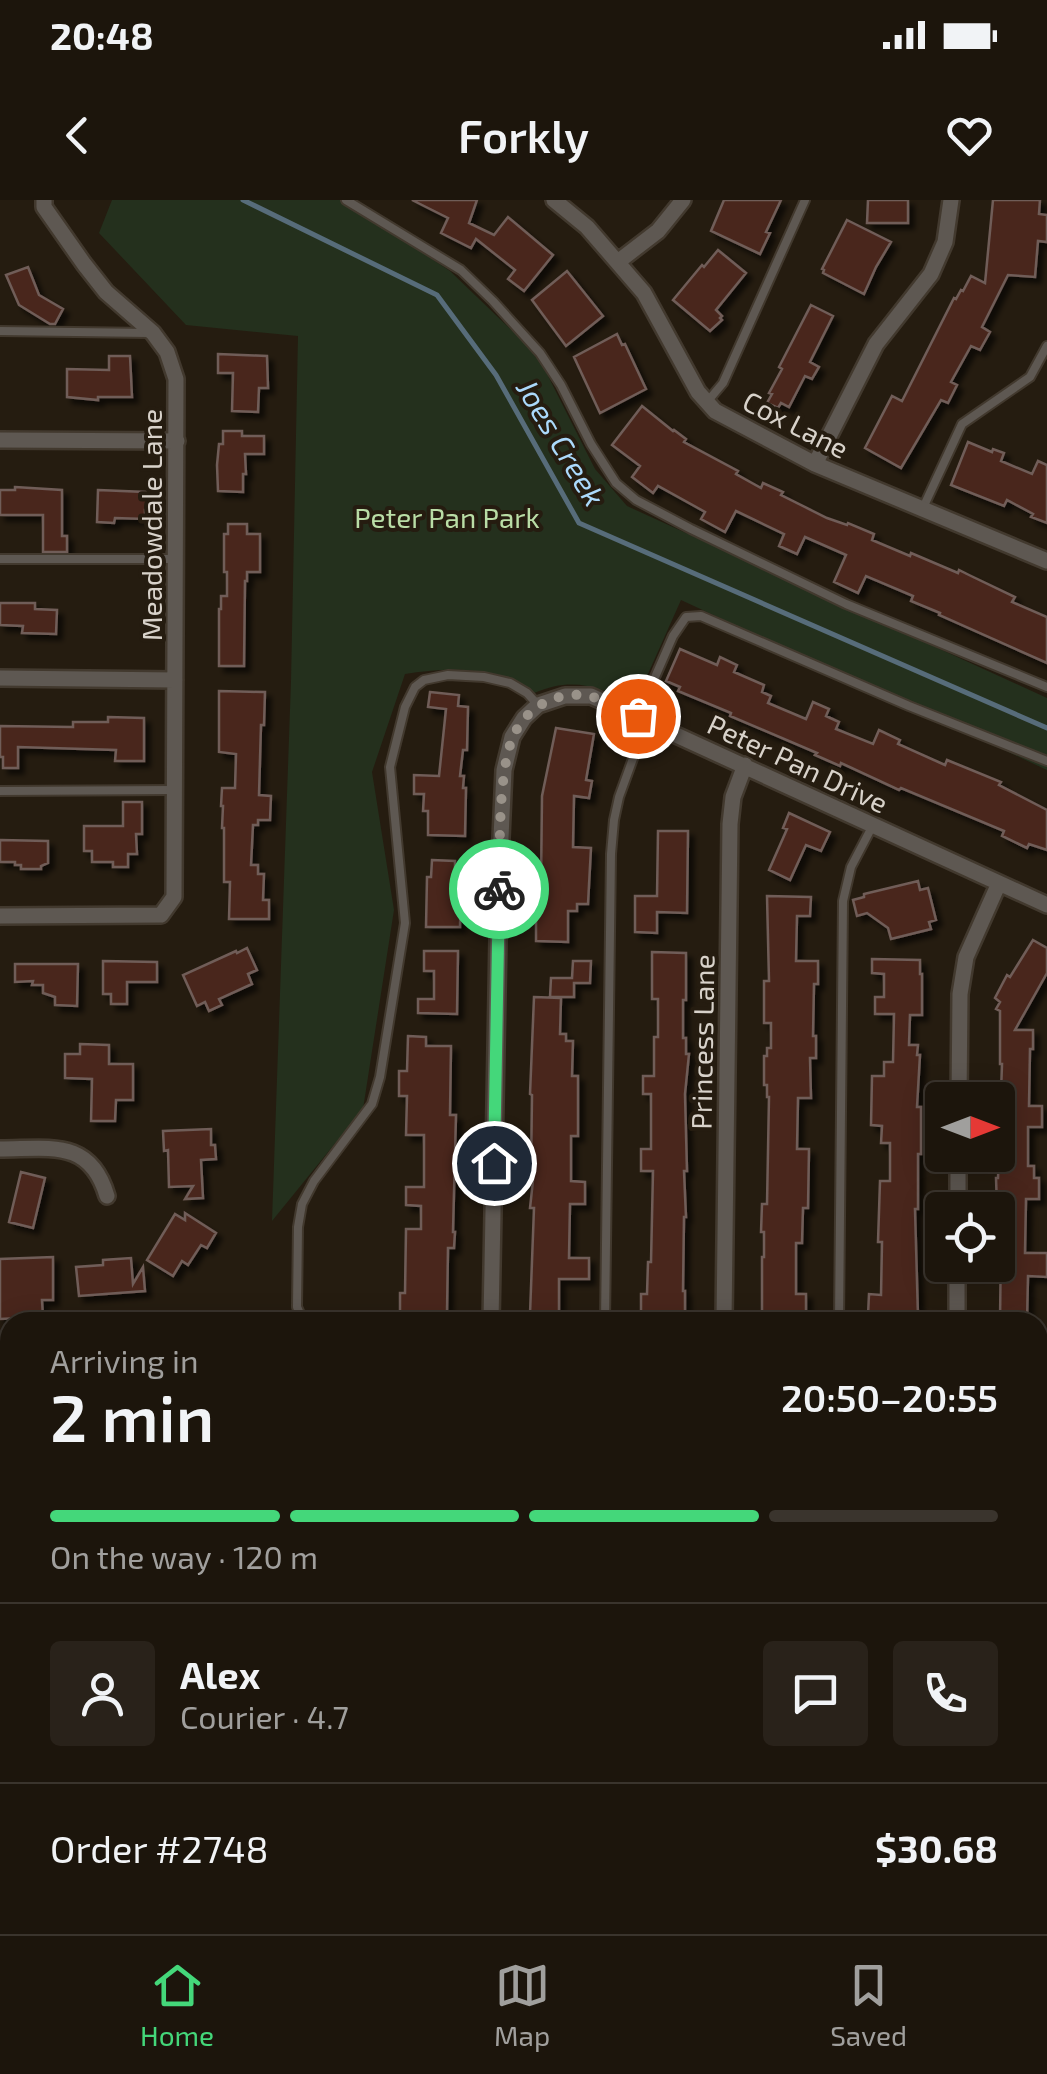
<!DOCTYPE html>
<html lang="en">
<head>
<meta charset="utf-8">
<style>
  body { margin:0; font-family:"Exo 2",sans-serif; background:#29221a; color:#f1f3f6; height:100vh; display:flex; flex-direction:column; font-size:38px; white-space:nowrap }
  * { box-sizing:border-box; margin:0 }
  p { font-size:32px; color:#a09f9d }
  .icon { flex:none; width:55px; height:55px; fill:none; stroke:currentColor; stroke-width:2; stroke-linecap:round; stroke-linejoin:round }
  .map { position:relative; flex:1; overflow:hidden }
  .details { position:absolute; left:0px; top:1112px; width:1048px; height:622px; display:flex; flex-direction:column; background:#1c150c; border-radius:30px 30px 0 0; box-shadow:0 5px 25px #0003,0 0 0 2px #3a342d }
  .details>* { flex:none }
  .needle { width:65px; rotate:90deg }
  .controls { position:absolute; left:925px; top:882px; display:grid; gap:20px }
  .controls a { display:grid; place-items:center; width:90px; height:90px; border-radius:10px; background:#1c150c; box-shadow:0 5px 25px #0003,0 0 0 2px #3a342d; font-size:50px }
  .pin { position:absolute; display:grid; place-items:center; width:85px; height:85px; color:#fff; margin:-42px; border:5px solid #fff; border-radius:50%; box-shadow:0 2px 10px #0007 }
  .courier { position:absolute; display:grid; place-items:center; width:100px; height:100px; margin:-50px; border:8px solid #44d77a; border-radius:50%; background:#fff; color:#222; box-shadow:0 2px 12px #0007 }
  .headline em { font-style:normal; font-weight:600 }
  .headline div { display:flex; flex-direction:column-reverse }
  .headline { display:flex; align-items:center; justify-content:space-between; height:170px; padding:0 50px }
  h1 { font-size:65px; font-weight:600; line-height:75px }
  .bar { display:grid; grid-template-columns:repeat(4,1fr); gap:15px 10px; align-content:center; height:120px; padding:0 50px }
  .bar i { height:12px; border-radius:8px; background:#3a342d }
  .bar .active { background:#44d77a }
  .bar p { grid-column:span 4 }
  .line { display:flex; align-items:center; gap:25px; padding:0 50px; border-top:2px solid #3a342d }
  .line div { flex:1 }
  .round { display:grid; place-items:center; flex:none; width:105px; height:105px; border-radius:10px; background:#29221a }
  .status { display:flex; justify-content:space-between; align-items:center; height:70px; padding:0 50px; background:#1c150c; direction:ltr }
  .status svg { height:28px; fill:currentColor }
  header { display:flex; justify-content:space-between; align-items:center; height:130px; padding:0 50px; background:#1c150c; font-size:45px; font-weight:600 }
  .tabs { display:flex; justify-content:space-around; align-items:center; height:140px; border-top:2px solid #3a342d; background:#1c150c; font-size:28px; color:#a09f9d }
  .tabs a { display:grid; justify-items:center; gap:5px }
  .tabs .active { color:#44d77a }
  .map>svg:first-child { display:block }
  .green { fill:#24301d }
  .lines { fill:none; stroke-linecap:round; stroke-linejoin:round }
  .stream { stroke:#576c7a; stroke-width:5 }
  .building { fill:#4a281e; stroke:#705d58; stroke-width:2.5; filter:url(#shadow) }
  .service-casing { stroke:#42392e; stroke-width:12 }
  .minor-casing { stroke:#42392e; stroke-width:20 }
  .service { stroke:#5e5852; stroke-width:8 }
  .minor { stroke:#5e5852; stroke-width:15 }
  .done { stroke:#999289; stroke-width:10; stroke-dasharray:0 18 }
  .route { stroke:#44d77a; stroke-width:12 }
  .labels { text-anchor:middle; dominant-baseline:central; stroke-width:8; stroke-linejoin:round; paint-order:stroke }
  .street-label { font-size:28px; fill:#d8d2ca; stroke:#251c10 }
  .park-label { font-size:28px; fill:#b9dda6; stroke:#251c10 }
  .water-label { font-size:30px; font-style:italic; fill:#abd9fb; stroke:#251c10 }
</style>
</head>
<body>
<div class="status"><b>20:48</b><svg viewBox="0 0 49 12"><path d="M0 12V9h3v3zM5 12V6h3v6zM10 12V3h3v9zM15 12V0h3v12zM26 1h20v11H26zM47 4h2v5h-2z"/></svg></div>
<header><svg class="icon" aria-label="back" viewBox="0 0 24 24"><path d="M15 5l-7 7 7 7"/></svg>Forkly<svg class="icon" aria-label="heart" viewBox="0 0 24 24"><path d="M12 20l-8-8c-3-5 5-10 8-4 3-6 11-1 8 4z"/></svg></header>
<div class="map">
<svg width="1047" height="1734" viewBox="0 0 1047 1734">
  <defs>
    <filter id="shadow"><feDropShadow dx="5.5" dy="5.5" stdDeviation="2.5" flood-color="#0009"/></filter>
  </defs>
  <rect width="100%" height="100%" fill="#251c10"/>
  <path class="green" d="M112 0H343L450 71 529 147 546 172 595 269 627 306 1047 498V570L681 400 635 503C597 487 574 476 534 493 524 488 515 480 505 477 474 467 436 469 405 474L372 572 394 710 363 909 272 1021 291 481 298 136 186 125 99 33Z"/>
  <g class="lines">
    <path class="stream" d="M243 0 437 95 496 175 579 323 1047 528"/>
  </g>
  <path class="building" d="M412 0H477L469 23 494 35 508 17 553 55 524 91 508 79 515 70 476 39 471 48 441 33 448 18Z
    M724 0H781L766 32 770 33 760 54 711 31Z
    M868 0H908V23H867Z
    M993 0H1040L1039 14 1047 15V42L1038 41 1035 77 1008 75 982 127 990 132 980 150 971 146 951 182 957 185 948 203 941 200 901 268 865 248 892 196 902 201 954 98 956 99 961 90 963 91 971 76 985 83Z
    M847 20 891 42 876 67 864 94 823 73 824 70 822 69Z
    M718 50 746 73 716 110 722 116 720 118 722 120 710 131 673 100 702 65 704 67Z
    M28 67 39 95 63 109 55 124H50L19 105 6 75Z
    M567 71 603 116 566 146 532 100Z
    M811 105 833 116 810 162 819 167 812 179 805 176 789 207 781 203 778 208 767 203 772 194 769 193 782 169 779 167Z
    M617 134 622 145 625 144 646 189 600 213 574 157Z
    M218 154 267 156 268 188H259L258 212 232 211 233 173H218Z
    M109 156H130L132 197H98V200L67 197V169L109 170Z
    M642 206 673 231 674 230 686 239 684 242 738 271 736 274 761 288 763 283 783 292 781 295 827 318 847 325 848 323 874 334 872 340 910 356 911 353 958 373 959 370 969 375 1015 397 1012 402 1047 417V463L939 415 940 413 911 401 913 396 866 376 858 393 834 382 846 355 805 337 797 354 779 346 784 334 736 311 725 332 701 319 705 312 658 286 653 293 632 277 640 266 612 245Z
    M223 231H242V236H264V254H245L246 274H243V292L218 291 217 265 219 244H223Z
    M968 242 992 252 993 249 1004 253 1001 261 1032 274 1038 261 1047 265V323L1031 317 1033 314 1007 300 1004 306 951 285Z
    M15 287 62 290V336H67V352H43V315H0V290H15Z
    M98 290 146 292V295L160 296 159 311 145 310V319L115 318 114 323 97 322Z
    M228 324H247V334H260V372H247V381H245L244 466H219V409H221V396H227V372H224V334H228Z
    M0 403H35V409L57 410 56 434 22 433 23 426 0 425Z
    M680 449 717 465 720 457 737 465 734 472 764 485 762 492 771 496 768 503 806 519 813 502 829 509 826 516 839 522 836 529 873 544 879 530 900 540 898 544 945 565 947 560 1001 582 999 585 1047 610V650L1029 644 1027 648 1002 636 1004 631 901 588 899 590 841 563 840 566 815 555 817 553 730 516 731 513 678 491 680 487 666 481Z
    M219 491 265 492 264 525H261L259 595 271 596 270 620H258V625H253L251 665H258V674H264L263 700H269V719H229L230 682H224V628H222L223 606H221L222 588H235L236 554 219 552Z
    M430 492 459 495 458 506 468 507 467 550H463L460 576H464L463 588H466L465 636 428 635V611H423L424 594H414V575L439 576 446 509 428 507Z
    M108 517 144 518V561H115L116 550 18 547V568H3V557H0V526L73 527V522H108Z
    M556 528 594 534 586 580 592 581 589 598 574 596 573 647 591 648 588 704H577V711H568V742L536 741V706H539L541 682 542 596Z
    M123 602H142V634H136L137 654H128V667H113V662H92V651H84V626H123Z
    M789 613 830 632 821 651 806 645 790 680 769 670 787 629 783 628Z
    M658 631H688L687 713 657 712V733L635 732V696H657Z
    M0 640 48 641V663L41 666V669H21V665H15V662H0Z
    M432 660 455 661V681H461L460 727H426L427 677H431Z
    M918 681 920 690 928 688 936 720 929 722 931 729 891 739 888 728 867 713 857 716 853 700 864 697V694Z
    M767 696 811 697 810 716H797L796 761H818V784H814L813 836H816V858H810L811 898H798L797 949H809L808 1008H803L802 1043H796V1094H806V1112H762V1057H764V1032H761L762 1004H767L769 897H767V885H764V856H767V848H771V823H764V781H769Z
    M1033 740 1047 748V773L1015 830H1033V849H1030L1029 906H1042V927H1028V966H1034V978H1039V999H1026L1025 1053H1047V1077L1028 1076 1027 1122H1000L1001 1037H998L996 978H998L1002 864H1000V811L996 809 1000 802 995 798 1007 775 1010 777Z
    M247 748 257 770 248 774 252 784 219 799 222 805 209 811 205 802 197 806 183 775 236 751 237 753Z
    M424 751H458L457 814 418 813V799H434V771H424Z
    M652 752 686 753V800H683V838H686V854H689L685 894 687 971H684L686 1017H684L683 1091H685V1112H641V1094H647L648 1062H651L653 971H641V949H651V894H643V876H654V837H658V799H652Z
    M872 759 920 760V774H922V815H910L909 845H918L917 855H920L917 907H921V954H918V1009H915L918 1116 900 1115V1118L868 1115 869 1094 881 1095 882 1042H878L880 981H890V943H881L882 926 871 925 872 876H884V862H893L894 814H875V797H884V774L872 773Z
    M103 761 157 762V782H127V804H111V794H103Z
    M573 761H591L590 783H574V797H550L551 778H572Z
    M15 764H78L77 806 55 805V797L43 793V785H32L33 781 15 782Z
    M534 797 561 798 560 834H566V841H573L572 876H578V936H571V981L585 982V1004H570L569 1058H589V1079H559V1114H530L534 1008H530L534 971 531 970 532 895 530 894Z
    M408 836 426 837V846H451L450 915H456L453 1032H455L454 1048H448L447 1113 400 1112V1093H405L406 1029H421V1006L406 1005V987H424V935H406L407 896H399V871H407Z
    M80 844 109 845V864H133V900H116L115 921H91L92 879 65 878V854H80Z
    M211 929V945H215L216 959 201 960 203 998 185 999 193 986 169 987 168 950 164 951 163 931Z
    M21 972 45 978 33 1028 9 1022Z
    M185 1013 216 1033 207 1048 201 1045 188 1065 182 1061 173 1076 147 1060 175 1014 185 1020Z
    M53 1057V1100H42L43 1117 0 1119V1059Z
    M131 1058 133 1084 143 1067 145 1091 79 1096 76 1067 103 1065V1060Z"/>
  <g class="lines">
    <g class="service-casing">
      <path id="service" d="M346 0 461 70 493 101 540 153 561 185 591 244 616 283 636 300 691 329 846 404 1047 487
        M0 131 150 133
        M707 202 723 183 805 0
        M922 310 962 224 1030 177 1047 146
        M0 359H175
        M638 516 673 436 686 417 701 416 909 506 1047 561
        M0 591 175 590
        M309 1122 302 1118 297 1107 298 1027 302 1004 314 981 372 904 380 877 405 723 390 567 405 507 415 487 424 480 448 475 484 477 510 483 527 493 538 505
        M605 1122 611 654 614 620 619 597 647 520
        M839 1122 843 701 851 667 873 625
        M1038 1564 1047 1536
        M529 1725V1734
        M781 1725 782 1734
        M1036 1725V1734"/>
    </g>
    <g class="minor-casing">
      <path id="minor" d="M554 0 587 27 644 93 698 192 715 211 815 264 1047 361
        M619 61 658 31 683 0
        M0 240 177 241
        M815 264 876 144 931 74 945 42 951 0
        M0 478 175 480
        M0 716 161 715 174 697 176 179 167 152 153 133 106 92 84 64 44 7V0
        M959 900 960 794 966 757 999 683
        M0 949C49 949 90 938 107 996
        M958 1010V955
        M491 1122 499 683 504 570 512 537 524 518 538 505 565 496H591L1047 705
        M724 1122 730 624 733 597 745 565
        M957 1122V1065
        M0 1587H10
        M1038 1591H1047
        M656 1725V1734
        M54 1734V1725
        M401 1734V1725
        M909 1734V1725"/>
    </g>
    <use href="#service" class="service"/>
    <use href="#minor" class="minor"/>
  </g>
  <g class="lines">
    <path class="done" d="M499 689C500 650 498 571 513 537 525 508 557 490 588 496 605 499 622 509 638 516"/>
    <path class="route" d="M494 963 499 689"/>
  </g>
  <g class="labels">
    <g class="street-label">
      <text transform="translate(796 224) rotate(27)">Cox Lane</text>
      <text transform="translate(151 325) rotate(-90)">Meadowdale Lane</text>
      <text transform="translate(798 563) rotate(25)">Peter Pan Drive</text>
      <text transform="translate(702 842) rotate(-89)">Princess Lane</text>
    </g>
    <g class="park-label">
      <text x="447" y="317">Peter Pan Park</text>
    </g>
    <g class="water-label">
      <text transform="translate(562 242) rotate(59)">Joes Creek</text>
    </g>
  </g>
</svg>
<div class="controls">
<a><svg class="needle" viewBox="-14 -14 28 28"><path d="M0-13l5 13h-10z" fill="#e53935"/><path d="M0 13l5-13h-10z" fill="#a09f9d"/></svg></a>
<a><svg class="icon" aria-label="locate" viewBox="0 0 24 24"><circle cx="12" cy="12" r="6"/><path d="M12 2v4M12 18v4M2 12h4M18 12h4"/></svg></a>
</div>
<div class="pin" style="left:638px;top:516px;background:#ea580c"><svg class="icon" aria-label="bag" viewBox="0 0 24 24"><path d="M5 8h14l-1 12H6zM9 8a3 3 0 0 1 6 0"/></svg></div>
<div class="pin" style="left:494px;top:963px;background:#1f2937"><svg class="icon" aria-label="home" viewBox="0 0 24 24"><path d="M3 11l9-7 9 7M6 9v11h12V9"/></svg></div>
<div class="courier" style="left:499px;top:689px"><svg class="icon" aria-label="bike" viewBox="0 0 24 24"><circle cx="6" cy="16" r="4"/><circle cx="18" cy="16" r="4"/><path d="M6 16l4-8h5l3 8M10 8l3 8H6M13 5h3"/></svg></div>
<section class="details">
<div class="headline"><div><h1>2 min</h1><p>Arriving in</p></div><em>20:50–20:55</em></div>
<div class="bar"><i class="active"></i><i class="active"></i><i class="active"></i><i></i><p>On the way · 120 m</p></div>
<div class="line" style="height:180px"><a class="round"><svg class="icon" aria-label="person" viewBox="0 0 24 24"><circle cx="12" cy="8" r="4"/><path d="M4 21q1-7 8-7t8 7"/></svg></a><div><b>Alex</b><p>Courier · 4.7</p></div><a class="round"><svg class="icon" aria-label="chat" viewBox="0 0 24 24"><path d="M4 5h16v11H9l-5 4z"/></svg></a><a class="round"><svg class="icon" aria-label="phone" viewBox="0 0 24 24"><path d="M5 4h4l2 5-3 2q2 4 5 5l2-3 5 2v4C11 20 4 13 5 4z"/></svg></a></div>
<div class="line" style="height:130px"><div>Order #2748</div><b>$30.68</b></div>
</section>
</div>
<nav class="tabs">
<a class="active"><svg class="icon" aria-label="home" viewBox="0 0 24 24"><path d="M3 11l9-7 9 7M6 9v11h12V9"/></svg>Home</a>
<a><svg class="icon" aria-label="map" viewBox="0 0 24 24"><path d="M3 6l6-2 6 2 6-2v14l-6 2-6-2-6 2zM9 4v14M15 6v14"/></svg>Map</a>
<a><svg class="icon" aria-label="saved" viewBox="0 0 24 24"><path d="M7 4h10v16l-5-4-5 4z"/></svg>Saved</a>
</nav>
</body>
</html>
